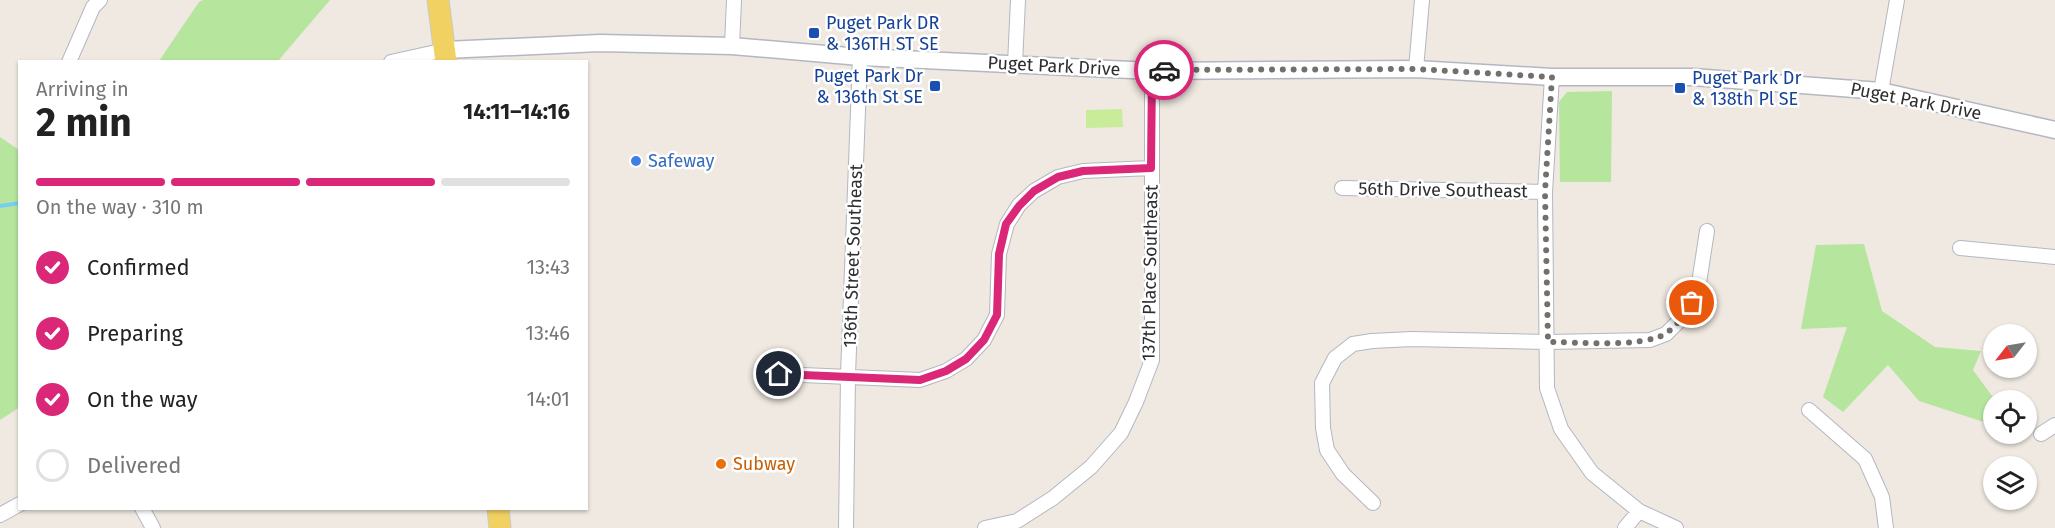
<!DOCTYPE html>
<html lang="en">
<head>
<meta charset="utf-8">
<style>
  body { margin:0; font-family:"Fira Sans",sans-serif; background:#f2f2f2; color:#222; height:100vh; display:flex; flex-direction:column; font-size:22px; white-space:nowrap }
  * { box-sizing:border-box; margin:0 }
  p { font-size:20px; color:#767676 }
  .icon { flex:none; width:33px; height:33px; fill:none; stroke:currentColor; stroke-width:2; stroke-linecap:round; stroke-linejoin:round }
  .map { position:relative; flex:1; overflow:hidden }
  .drawer { position:absolute; left:18px; top:60px; width:570px; height:450px; display:flex; flex-direction:column; background:#fff; border-radius:0px; box-shadow:0 2px 4px #0004 }
  .drawer>* { flex:none }
  .needle { width:39px; rotate:239deg }
  .buttons { position:absolute; left:1983px; top:324px; display:grid; gap:12px }
  .buttons a { display:grid; place-items:center; width:54px; height:54px; border-radius:50%; background:#fff; box-shadow:0 2px 4px #0004; font-size:30px }
  .pin { position:absolute; display:grid; place-items:center; width:51px; height:51px; color:#fff; margin:-26px; border:3px solid #fff; border-radius:50%; box-shadow:0 2px 6px #0007 }
  .courier { position:absolute; display:grid; place-items:center; width:60px; height:60px; margin:-30px; border:4px solid #db2777; border-radius:50%; background:#fff; color:#222; box-shadow:0 2px 8px #0007 }
  .overview em { font-style:normal; font-weight:700 }
  .overview div { display:flex; flex-direction:column-reverse }
  .overview { display:flex; align-items:center; justify-content:space-between; height:102px; padding:0 18px }
  h1 { font-size:39px; font-weight:700; line-height:45px }
  .bar { display:grid; grid-template-columns:repeat(4,1fr); gap:9px 6px; align-content:center; height:72px; padding:0 18px }
  .bar i { height:8px; border-radius:4px; background:#e0e0e0 }
  .bar .active { background:#db2777 }
  .bar p { grid-column:span 4 }
  ol { padding:0 18px; list-style:none }
  li { display:flex; align-items:center; gap:18px; height:66px }
  li p { margin-inline-start:auto }
  li .icon { padding:6px; border-radius:50%; background:#db2777; color:#fff; stroke-width:4 }
  li:last-child { color:#767676 }
  li i { width:33px; height:33px; border:3px solid #e0e0e0; border-radius:50% }
  .map>svg:first-child { display:block }
  .green { fill:#b6e59e }
  .pitch { fill:#c9ec9a }
  .lines { fill:none; stroke-linecap:round; stroke-linejoin:round }
  .stream { stroke:#75cff0; stroke-width:4 }
  .minor-casing { stroke:#b4b7c1; stroke-width:16 }
  .tertiary-casing { stroke:#b4b7c1; stroke-width:19 }
  .primary-casing { stroke:#c9c9c9; stroke-width:23 }
  .minor { stroke:#fff; stroke-width:14 }
  .tertiary { stroke:#fff; stroke-width:16 }
  .primary { stroke:#f2d163; stroke-width:21 }
  .done { stroke:#726f6d; stroke-width:6; stroke-dasharray:0 10.8 }
  .route { stroke:#db2777; stroke-width:8 }
  .transit-dot { fill:#1a4fb4; stroke:#fff; stroke-width:2 }
  .shop-dot { fill:#3f7fe0; stroke:#fff; stroke-width:2 }
  .food-dot { fill:#e8710a; stroke:#fff; stroke-width:2 }
  .labels { text-anchor:middle; dominant-baseline:central; stroke-width:5; stroke-linejoin:round; paint-order:stroke }
  .transit-label { font-size:18px; fill:#164399; stroke:#fff; text-anchor:start }
  .street-label { font-size:18px; fill:#2e2e2e; stroke:#fff }
  .shop-label { font-size:18px; fill:#366cbe; stroke:#fff; text-anchor:start }
  .food-label { font-size:18px; fill:#c56008; stroke:#fff; text-anchor:start }
</style>
</head>
<body>
<div class="map">
<svg width="2055" height="528" viewBox="0 0 2055 528">
  <rect width="100%" height="100%" fill="#efe9e1"/>
  <path class="green" d="M203 0H330L278 61H159L199 2Z
    M1612 91 1611 182H1560L1559 102 1567 92Z
    M0 137 19 150 20 407 0 420Z
    M1864 244 1882 311 1935 347 1981 351 1973 370 1995 400H1994L1993 425 1919 401 1888 365 1843 412 1823 397 1847 327 1801 329 1816 245Z"/>
  <path class="pitch" d="M1122 109 1123 127 1086 128V110Z"/>
  <g class="lines">
    <path class="stream" d="M0 206 20 203"/>
    <g class="minor-casing">
      <path id="minor" d="M732 46 734 0
        M69 62 93 7 100 0
        M391 62 445 50
        M1015 64 1018 0
        M1416 69 1422 0
        M1552 77 1545 192 1547 388 1561 429 1592 473 1639 511 1676 528
        M1881 91 1897 0
        M1342 188 1545 192
        M1960 248 2055 257
        M779 374 920 380 946 371 966 359 984 340 997 315 999 254 1007 224 1019 205 1034 191 1058 177 1083 171 1151 168
        M1809 410 1865 459 1882 497 1886 528
        M2041 434 2055 425
        M1373 503 1343 474 1327 450 1323 428 1322 383 1335 358 1353 344 1372 341 1412 339 1548 342 1650 340 1666 334 1682 318 1692 303 1699 283 1707 231
        M142 508 153 528
        M0 515 20 504
        M846 528 848 375 860 57
        M985 528 1017 521 1053 498 1091 467 1121 433 1136 402 1152 360V71
        M1625 528 1639 511"/>
    </g>
    <g class="tertiary-casing">
      <path id="tertiary" d="M445 50 600 43 732 46 860 57 1152 71 1416 69 1552 77H1693L1881 91 2055 130"/>
    </g>
    <g class="primary-casing">
      <path id="primary" d="M438 0 446 62
        M498 508 500 528"/>
    </g>
    <use href="#minor" class="minor"/>
    <use href="#tertiary" class="tertiary"/>
    <use href="#primary" class="primary"/>
  </g>
  <g class="lines">
    <path class="done" d="M1164 70 1416 69 1552 77 1545 192 1548 342C1576 342 1641 348 1665 334 1676 327 1685 314 1692 303"/>
    <path class="route" d="M779 374 920 380 946 371 966 359 984 340 997 315 999 254 1006 224 1019 206 1034 191 1058 177 1083 171 1151 168 1152 71 1164 70"/>
  </g>
  <g class="transit-dot">
    <rect x="808" y="27" width="12" height="12" rx="3"/>
    <rect x="929" y="80" width="12" height="12" rx="3"/>
    <rect x="1674" y="82" width="12" height="12" rx="3"/>
  </g>
  <circle class="shop-dot" cx="636" cy="161" r="6"/>
  <circle class="food-dot" cx="721" cy="464" r="6"/>
  <g class="labels">
    <g class="transit-label">
      <text x="826" y="23">Puget Park DR<tspan x="826" dy="21">&amp; 136TH ST SE</tspan></text>
      <text x="923" y="76" text-anchor="end">Puget Park Dr<tspan x="923" dy="21">&amp; 136th St SE</tspan></text>
      <text x="1692" y="78">Puget Park Dr<tspan x="1692" dy="21">&amp; 138th Pl SE</tspan></text>
    </g>
    <g class="street-label">
      <text transform="translate(1054 66) rotate(3)">Puget Park Drive</text>
      <text transform="translate(1916 101) rotate(11)">Puget Park Drive</text>
      <text transform="translate(1443 190) rotate(1)">56th Drive Southeast</text>
      <text transform="translate(853 256) rotate(-88)">136th Street Southeast</text>
      <text transform="translate(1150 273) rotate(-89)">137th Place Southeast</text>
    </g>
    <g class="shop-label">
      <text x="648" y="161">Safeway</text>
    </g>
    <g class="food-label">
      <text x="733" y="464">Subway</text>
    </g>
  </g>
</svg>
<div class="buttons">
<a><svg class="needle" viewBox="-14 -14 28 28"><path d="M0-13l5 13h-10z" fill="#e53935"/><path d="M0 13l5-13h-10z" fill="#767676"/></svg></a>
<a><svg class="icon" aria-label="locate" viewBox="0 0 24 24"><circle cx="12" cy="12" r="6"/><path d="M12 2v4M12 18v4M2 12h4M18 12h4"/></svg></a>
<a><svg class="icon" aria-label="layers" viewBox="0 0 24 24"><path d="M12 4l9 5-9 5-9-5zM3 14l9 5 9-5"/></svg></a>
</div>
<div class="pin" style="left:1692px;top:303px;background:#ea580c"><svg class="icon" aria-label="bag" viewBox="0 0 24 24"><path d="M5 8h14l-1 12H6zM9 8a3 3 0 0 1 6 0"/></svg></div>
<div class="pin" style="left:779px;top:374px;background:#1f2937"><svg class="icon" aria-label="home" viewBox="0 0 24 24"><path d="M3 11l9-7 9 7M6 9v11h12V9"/></svg></div>
<div class="courier" style="left:1164px;top:70px"><svg class="icon" aria-label="car" viewBox="0 0 24 24"><path d="M5 17H2v-5l4-1 3-4h7l3 4 3 1v5h-3M9 17h6M6 11h13"/><circle cx="7" cy="17" r="2"/><circle cx="17" cy="17" r="2"/></svg></div>
<section class="drawer">
<div class="overview"><div><h1>2 min</h1><p>Arriving in</p></div><em>14:11–14:16</em></div>
<div class="bar"><i class="active"></i><i class="active"></i><i class="active"></i><i></i><p>On the way · 310 m</p></div>
<ol>
<li><svg class="icon" aria-label="check" viewBox="0 0 24 24"><path d="M5 12l5 5 9-10"/></svg>Confirmed<p>13:43</p></li>
<li><svg class="icon" aria-label="check" viewBox="0 0 24 24"><path d="M5 12l5 5 9-10"/></svg>Preparing<p>13:46</p></li>
<li><svg class="icon" aria-label="check" viewBox="0 0 24 24"><path d="M5 12l5 5 9-10"/></svg>On the way<p>14:01</p></li>
<li><i></i>Delivered</li>
</ol>
</section>
</div>
</body>
</html>
